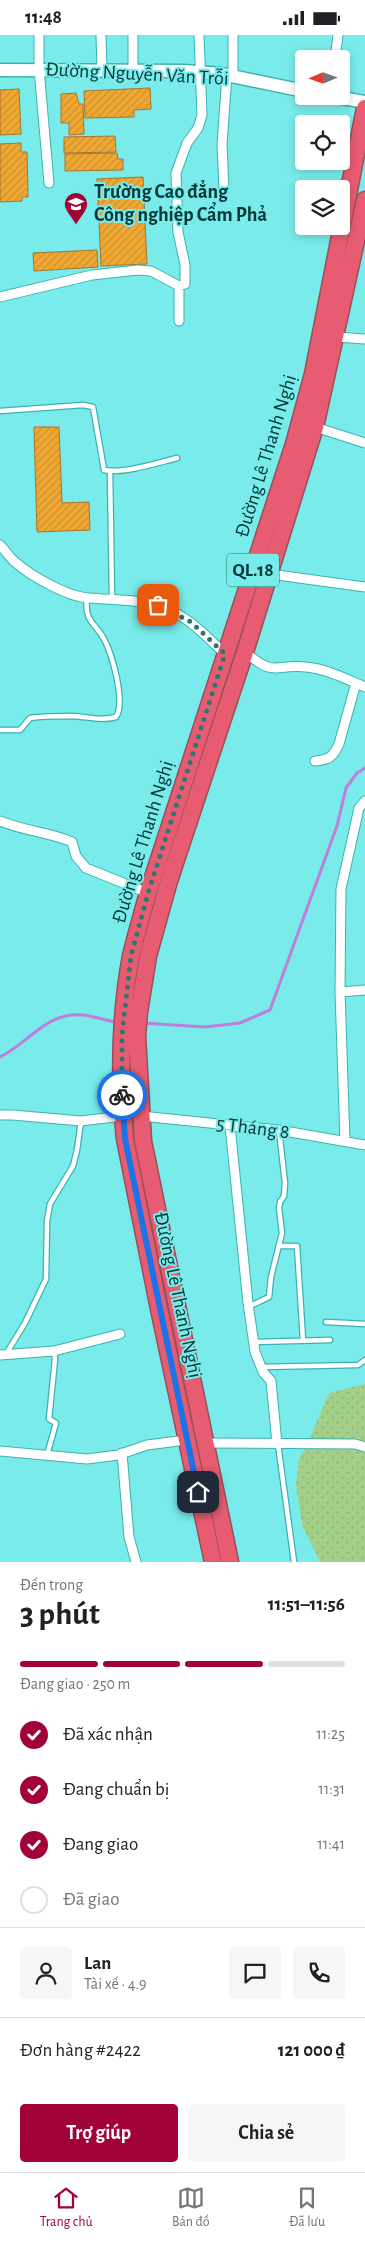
<!DOCTYPE html>
<html lang="vi">
<head>
<meta charset="utf-8">
<style>
  body { margin:0; font-family:"Alegreya Sans",sans-serif; background:#f6f6f6; color:#202124; height:100vh; display:flex; flex-direction:column; font-size:19px; white-space:nowrap }
  * { box-sizing:border-box; margin:0 }
  p { font-size:16px; color:#757577 }
  .icon { flex:none; width:28px; height:28px; fill:none; stroke:currentColor; stroke-width:2; stroke-linecap:round; stroke-linejoin:round }
  .map { position:relative; height:1527px; overflow:hidden }
  .details { display:flex; flex-direction:column; background:#fff; flex:1 }
  .details>* { flex:none }
  .needle { width:32px; rotate:268deg }
  .buttons { position:absolute; left:295px; top:15px; display:grid; gap:10px }
  .buttons a { display:grid; place-items:center; width:55px; height:55px; border-radius:5px; background:#fff; box-shadow:0 2px 8px #0003; font-size:25px }
  .pin { position:absolute; display:grid; place-items:center; width:42px; height:42px; color:#fff; margin:-21px; border-radius:10px; box-shadow:0 2px 8px #0006 }
  .courier { position:absolute; display:grid; place-items:center; width:50px; height:50px; margin:-25px; border:4px solid #1a73e8; border-radius:50%; background:#fff; color:#222; box-shadow:0 1px 6px #0007 }
  .headline em { font-style:normal; font-weight:700 }
  .headline div { display:flex; flex-direction:column-reverse }
  .headline { display:flex; align-items:center; justify-content:space-between; height:85px; padding:0 20px }
  h1 { font-size:32px; font-weight:700; line-height:38px }
  .bar { display:grid; grid-template-columns:repeat(4,1fr); gap:8px 5px; align-content:center; height:60px; padding:0 20px }
  .bar i { height:6px; border-radius:4px; background:#e0e0e0 }
  .bar .current { background:#a20336 }
  .bar p { grid-column:span 4 }
  .line { display:flex; align-items:center; gap:12px; padding:0 20px; border-top:1px solid #e0e0e0 }
  .line div { flex:1 }
  .round { display:grid; place-items:center; flex:none; width:52px; height:52px; border-radius:5px; background:#f6f6f6 }
  ol { padding:0 20px; list-style:none }
  li { display:flex; align-items:center; gap:15px; height:55px }
  li p { margin-inline-start:auto }
  li .icon { padding:5px; border-radius:50%; background:#a20336; color:#fff; stroke-width:4 }
  li:last-child { color:#757577 }
  li i { width:28px; height:28px; border:2px solid #e0e0e0; border-radius:50% }
  .action { display:flex; gap:10px; margin-top:auto; padding:10px 20px }
  .action a { flex:1; height:58px; border-radius:5px; background:#a20336; color:#fff; font-size:20px; font-weight:700; line-height:58px; text-align:center }
  .action a+a { background:#f6f6f6; color:#202124 }
  .status { display:flex; justify-content:space-between; align-items:center; height:35px; padding:0 25px; background:#fff; direction:ltr }
  .status svg { height:14px; fill:currentColor }
  .tabs { display:flex; justify-content:space-around; align-items:center; height:70px; border-top:1px solid #e0e0e0; background:#fff; font-size:14px; color:#757577 }
  .tabs a { display:grid; justify-items:center; gap:2px }
  .tabs .current { color:#a20336 }
  .map>svg:first-child { display:block }
  .grass { fill:url(#grass-dots) }
  .lines { fill:none; stroke-linecap:round; stroke-linejoin:round }
  .stream { stroke:#be7edc; stroke-width:3 }
  .building { fill:url(#building-hatch); stroke:#a4752e }
  .lane-casing { stroke:#39b3b1; stroke-width:7 }
  .street-casing { stroke:#39b3b1; stroke-width:11 }
  .secondary-casing { stroke:#39b3b1; stroke-width:15 }
  .highway-casing { stroke:#974f5d; stroke-width:19 }
  .lane { stroke:#fff; stroke-width:4.5 }
  .street { stroke:#fff; stroke-width:9 }
  .secondary { stroke:#fff; stroke-width:12 }
  .highway { stroke:#e85c71; stroke-width:16 }
  .done { stroke:#2b7776; stroke-width:5; stroke-dasharray:0 9 }
  .route { stroke:#1a73e8; stroke-width:6 }
  .labels { text-anchor:middle; dominant-baseline:central; stroke-width:4; stroke-linejoin:round; paint-order:stroke }
  .shield { fill:#79ebea; stroke:#256e6d; stroke-width:1 }
  .shield-label { font-size:19px; font-weight:bold; fill:#013838 }
  .street-label { font-size:20px; fill:#013838; stroke:#79ebea }
  .poi-label { font-size:20px; font-weight:bold; fill:#013838; stroke:#79ebea; text-anchor:start }
</style>
</head>
<body>
<div class="status"><b>11:48</b><svg viewBox="0 0 49 12"><path d="M0 12V9h3v3zM5 12V6h3v6zM10 12V3h3v9zM15 12V0h3v12zM26 1h20v11H26zM47 4h2v5h-2z"/></svg></div>
<div class="map">
<svg width="365" height="1527" viewBox="0 0 365 1527">
  <defs>
    <pattern id="grass-dots" width="8" height="8" patternUnits="userSpaceOnUse" patternTransform="scale(1.25)"><rect width="8" height="8" fill="#a4cf89"/><path d="M2 2h.1M6 6h.1" fill="none" stroke="#8bb277" stroke-width="1.8" stroke-linecap="round"/></pattern>
    <pattern id="building-hatch" width="6" height="6" patternUnits="userSpaceOnUse" patternTransform="scale(1.25)"><rect width="6" height="6" fill="#f0a833"/><path d="M-1 1l2-2M0 6l6-6M5 7l2-2" fill="none" stroke="#cc912e"/></pattern>
  </defs>
  <rect width="100%" height="100%" fill="#79ebea"/>
  <path class="grass" d="M365 1349V1527H320L302 1490 296 1450 299 1424 306 1412 329 1358Z"/>
  <g class="lines">
    <path class="stream" d="M143 988 205 992 240 988 270 975 337 791 346 753 357 738 365 733
      M0 1022C30 1007 47 976 83 980 95 981 105 986 117 987"/>
  </g>
  <path class="building" d="M150 53 151 74 134 75V82L85 83 84 56Z
    M19 54 21 99 0 100V55Z
    M76 58 79 69H83L84 99 69 100V88H61V59Z
    M115 101 116 117 64 118V102Z
    M21 108V117H27L28 162H22V166L0 167V109Z
    M117 118 118 124H123V135L65 136V119Z
    M143 142 147 229 101 231 97 144Z
    M97 215 98 232 34 236 33 218Z
    M34 392H59L62 468 89 467 90 495 37 497Z"/>
  <g class="lines">
    <g class="lane-casing">
      <path id="lane" d="M0 376 83 370 93 372 104 435C123 439 157 428 177 423
        M110 436 112 563
        M0 695H20L30 683C44 681 59 681 73 681 89 682 101 686 116 682 126 667 112 619 104 604 95 587 84 587 87 563
        M280 1211H297L303 1305
        M248 1272 269 1262 271 1242 282 1198 279 1173 280 1167 284 1161 285 1148 279 1095
        M326 1287 365 1289
        M254 1307 330 1305
        M6 1319 25 1288 46 1244 47 1186 50 1169 73 1131 77 1115 81 1086
        M261 1332 358 1330 365 1325
        M278 1409 294 1527
        M47 1420 56 1388 49 1384 55 1324 54 1316"/>
    </g>
    <g class="street-casing">
      <path id="street" d="M39 0V34L49 148
        M101 0 102 35
        M133 0V36
        M335 24 338 0
        M233 42V0
        M224 155 222 109 227 40
        M0 262 92 240 138 235 151 236 179 251 185 249V230L178 197 176 138 187 108 198 93 202 80 199 0
        M179 286V251
        M336 302 365 304
        M315 392 365 408
        M0 510C5 515 9 522 15 527 31 541 68 562 89 563 112 565 135 564 157 570 185 578 205 600 225 619
        M270 539 365 552
        M245 617C276 643 272 629 306 632 327 634 346 644 365 652
        M315 726C329 725 333 722 339 709L356 648
        M0 786C24 796 49 797 72 807L76 821 86 833 148 858
        M340 957 365 955
        M0 1080H13L81 1086 122 1081
        M141 1081 279 1095 365 1110
        M230 1091 248 1268 255 1317 263 1337 271 1346 277 1409
        M345 1106 340 957 341 854 359 773 365 766
        M0 1320 54 1316 120 1299
        M205 1408 355 1409 365 1412
        M0 1416 87 1424 118 1420 147 1410 186 1405
        M122 1418 129 1502 136 1527"/>
    </g>
    <g class="secondary-casing">
      <path id="secondary" d="M0 35 184 36 222 39 304 56
        M332 61 365 67"/>
    </g>
    <g class="highway-casing">
      <path id="highway" d="M213 1527 159 1274 125 1104C119 1044 120 981 131 921 136 900 142 879 148 858L294 409 313 339 365 73
        M230 1527 143 1106 137 1001 139 977 148 921 169 846 245 617 315 392 365 165"/>
    </g>
    <use href="#lane" class="lane"/>
    <use href="#street" class="street"/>
    <use href="#secondary" class="secondary"/>
    <use href="#highway" class="highway"/>
  </g>
  <g class="lines">
    <path class="done" d="M122 1060V1000L131 921 148 858 225 619 191 587 158 570"/>
    <path class="route" d="M122 1060 125 1104 198 1457"/>
  </g>
  <defs>
    <g id="university-pin" transform="scale(1.25)"><path d="M0 17L-7.5 6A9.5 9.5 0 1 1 7.5 6Z" fill="#a20336" stroke="#79ebea"/><path d="M0-5L7-2L0 1L-7-2ZM-4 1L0 2.5L4 1V4Q0 6-4 4Z" fill="#fff"/></g>
  </defs>
  <g fill-rule="evenodd">
    <use href="#university-pin" x="76" y="169"/>
  </g>
  <g class="labels">
    <rect class="shield" x="227" y="518.5" width="52" height="33" rx="4"/>
    <g class="shield-label">
      <text x="253" y="535">QL.18</text>
    </g>
    <g class="street-label">
      <text transform="translate(137 39) rotate(3)">Đường Nguyễn Văn Trỗi</text>
      <text transform="translate(266 421) rotate(-73)">Đường Lê Thanh Nghị</text>
      <text transform="translate(143 807) rotate(-73)">Đường Lê Thanh Nghị</text>
      <text transform="translate(253 1093) rotate(7)">5 Tháng 8</text>
      <text transform="translate(178 1260) rotate(78)">Đường Lê Thanh Nghị</text>
    </g>
    <g class="poi-label">
      <text x="94" y="157">Trường Cao đẳng<tspan x="94" dy="23">Công nghiệp Cẩm Phả</tspan></text>
    </g>
  </g>
</svg>
<div class="buttons">
<a><svg class="needle" viewBox="-14 -14 28 28"><path d="M0-13l5 13h-10z" fill="#e53935"/><path d="M0 13l5-13h-10z" fill="#757577"/></svg></a>
<a><svg class="icon" aria-label="locate" viewBox="0 0 24 24"><circle cx="12" cy="12" r="6"/><path d="M12 2v4M12 18v4M2 12h4M18 12h4"/></svg></a>
<a><svg class="icon" aria-label="layers" viewBox="0 0 24 24"><path d="M12 4l9 5-9 5-9-5zM3 14l9 5 9-5"/></svg></a>
</div>
<div class="pin" style="left:158px;top:570px;background:#ea580c"><svg class="icon" aria-label="bag" viewBox="0 0 24 24"><path d="M5 8h14l-1 12H6zM9 8a3 3 0 0 1 6 0"/></svg></div>
<div class="pin" style="left:198px;top:1457px;background:#1f2937"><svg class="icon" aria-label="home" viewBox="0 0 24 24"><path d="M3 11l9-7 9 7M6 9v11h12V9"/></svg></div>
<div class="courier" style="left:122px;top:1060px"><svg class="icon" aria-label="bike" viewBox="0 0 24 24"><circle cx="6" cy="16" r="4"/><circle cx="18" cy="16" r="4"/><path d="M6 16l4-8h5l3 8M10 8l3 8H6M13 5h3"/></svg></div>
</div>
<section class="details">
<div class="headline"><div><h1>3 phút</h1><p>Đến trong</p></div><em>11:51–11:56</em></div>
<div class="bar"><i class="current"></i><i class="current"></i><i class="current"></i><i></i><p>Đang giao · 250 m</p></div>
<ol>
<li><svg class="icon" aria-label="check" viewBox="0 0 24 24"><path d="M5 12l5 5 9-10"/></svg>Đã xác nhận<p>11:25</p></li>
<li><svg class="icon" aria-label="check" viewBox="0 0 24 24"><path d="M5 12l5 5 9-10"/></svg>Đang chuẩn bị<p>11:31</p></li>
<li><svg class="icon" aria-label="check" viewBox="0 0 24 24"><path d="M5 12l5 5 9-10"/></svg>Đang giao<p>11:41</p></li>
<li><i></i>Đã giao</li>
</ol>
<div class="line" style="height:90px"><a class="round"><svg class="icon" aria-label="person" viewBox="0 0 24 24"><circle cx="12" cy="8" r="4"/><path d="M4 21q1-7 8-7t8 7"/></svg></a><div><b>Lan</b><p>Tài xế · 4.9</p></div><a class="round"><svg class="icon" aria-label="chat" viewBox="0 0 24 24"><path d="M4 5h16v11H9l-5 4z"/></svg></a><a class="round"><svg class="icon" aria-label="phone" viewBox="0 0 24 24"><path d="M5 4h4l2 5-3 2q2 4 5 5l2-3 5 2v4C11 20 4 13 5 4z"/></svg></a></div>
<div class="line" style="height:65px"><div>Đơn hàng #2422</div><b>121 000 ₫</b></div>
<div class="action"><a>Trợ giúp</a><a>Chia sẻ</a></div>
</section>
<nav class="tabs">
<a class="current"><svg class="icon" aria-label="home" viewBox="0 0 24 24"><path d="M3 11l9-7 9 7M6 9v11h12V9"/></svg>Trang chủ</a>
<a><svg class="icon" aria-label="map" viewBox="0 0 24 24"><path d="M3 6l6-2 6 2 6-2v14l-6 2-6-2-6 2zM9 4v14M15 6v14"/></svg>Bản đồ</a>
<a><svg class="icon" aria-label="saved" viewBox="0 0 24 24"><path d="M7 4h10v16l-5-4-5 4z"/></svg>Đã lưu</a>
</nav>
</body>
</html>
